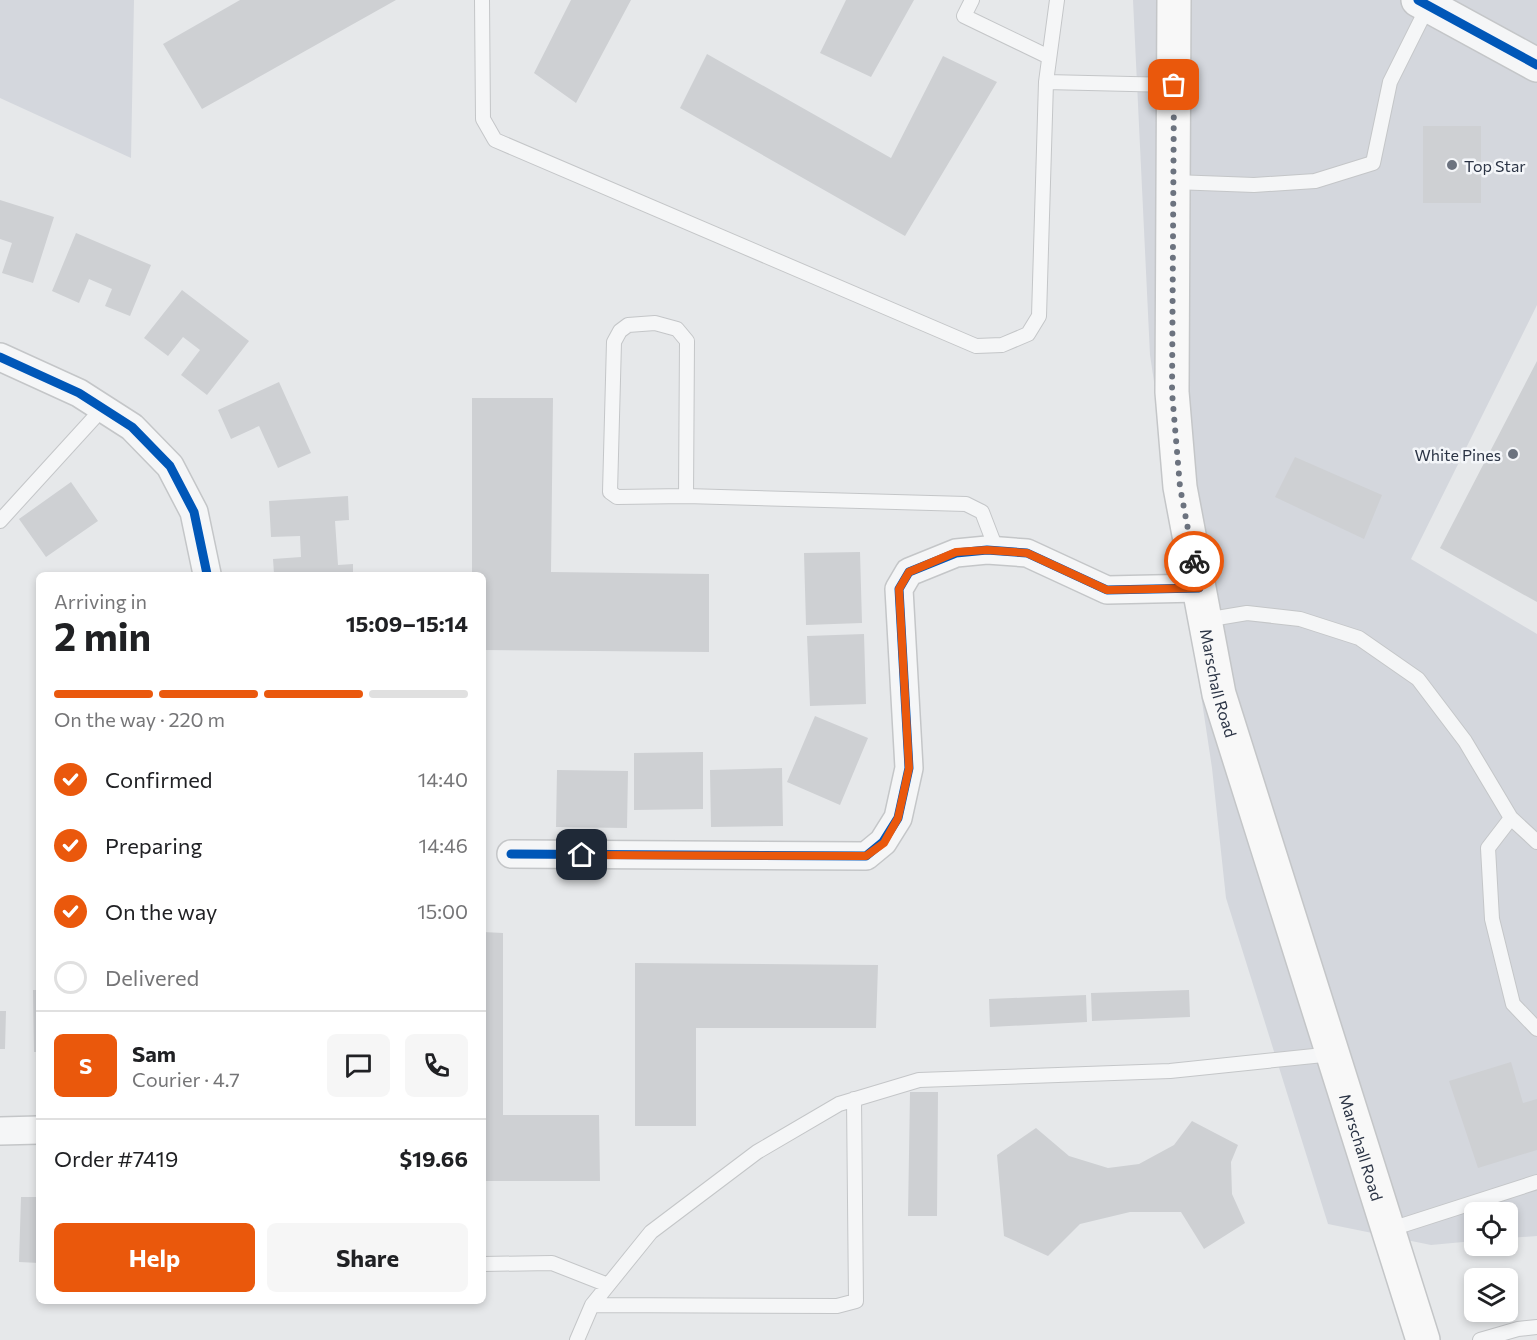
<!DOCTYPE html>
<html lang="en">
<head>
<meta charset="utf-8">
<style>
  body { margin:0; font-family:Commissioner,sans-serif; background:#f6f6f6; color:#202124; height:100vh; display:flex; flex-direction:column; font-size:22px; white-space:nowrap }
  * { box-sizing:border-box; margin:0 }
  p { font-size:20px; color:#757577 }
  .icon { flex:none; width:33px; height:33px; fill:none; stroke:currentColor; stroke-width:2; stroke-linecap:round; stroke-linejoin:round }
  .map { position:relative; flex:1; overflow:hidden }
  .details { position:absolute; left:36px; top:572px; width:450px; height:732px; display:flex; flex-direction:column; background:#fff; border-radius:9px; box-shadow:0 3px 9px #0003 }
  .details>* { flex:none }
  .fabs { position:absolute; left:1464px; top:1202px; display:grid; gap:12px }
  .fabs a { display:grid; place-items:center; width:54px; height:54px; border-radius:9px; background:#fff; box-shadow:0 3px 9px #0003; font-size:30px }
  .pin { position:absolute; display:grid; place-items:center; width:51px; height:51px; color:#fff; margin:-26px; border-radius:12px; box-shadow:0 3px 9px #0006 }
  .courier { position:absolute; display:grid; place-items:center; width:60px; height:60px; margin:-30px; border:4px solid #ea580c; border-radius:50%; background:#fff; color:#222; box-shadow:0 2px 8px #0007 }
  .head em { font-style:normal; font-weight:700 }
  .head div { display:flex; flex-direction:column-reverse }
  .head { display:flex; align-items:center; justify-content:space-between; height:102px; padding:0 18px }
  h1 { font-size:39px; font-weight:700; line-height:45px }
  .bar { display:grid; grid-template-columns:repeat(4,1fr); gap:9px 6px; align-content:center; height:72px; padding:0 18px }
  .bar i { height:8px; border-radius:4px; background:#e0e0e0 }
  .bar .current { background:#ea580c }
  .bar p { grid-column:span 4 }
  .line { display:flex; align-items:center; gap:15px; padding:0 18px; border-top:2px solid #e0e0e0 }
  .line div { flex:1 }
  .round { display:grid; place-items:center; flex:none; width:63px; height:63px; border-radius:9px; background:#f6f6f6 }
  ol { padding:0 18px; list-style:none }
  li { display:flex; align-items:center; gap:18px; height:66px }
  li p { margin-inline-start:auto }
  li .icon { padding:6px; border-radius:50%; background:#ea580c; color:#fff; stroke-width:4 }
  li:last-child { color:#757577 }
  li i { width:33px; height:33px; border:3px solid #e0e0e0; border-radius:50% }
  .cta { display:flex; gap:12px; margin-top:auto; padding:12px 18px }
  .cta a { flex:1; height:69px; border-radius:9px; background:#ea580c; color:#fff; font-size:24px; font-weight:700; line-height:69px; text-align:center }
  .cta a+a { background:#f6f6f6; color:#202124 }
  .map>svg:first-child { display:block }
  .built { fill:#d4d7dd }
  .building { fill:#ced0d3 }
  .lines { fill:none; stroke-linecap:round; stroke-linejoin:round }
  .service-casing { stroke:#c4c6c8; stroke-width:16 }
  .minor-casing { stroke:#c4c6c8; stroke-width:30 }
  .tertiary-casing { stroke:#c4c6c8; stroke-width:36 }
  .secondary-casing { stroke:#c4c6c8; stroke-width:36 }
  .service { stroke:#f5f6f7; stroke-width:14 }
  .minor { stroke:#f5f6f7; stroke-width:27 }
  .tertiary { stroke:#f5f6f7; stroke-width:33 }
  .secondary { stroke:#f8f8f8; stroke-width:33 }
  .cycleway-casing { stroke:#f4f6f9; stroke-width:13 }
  .cycleway { stroke:#0057b8; stroke-width:9 }
  .done { stroke:#6c737f; stroke-width:6; stroke-dasharray:0 10.8 }
  .route { stroke:#ea580c; stroke-width:8 }
  .poi-dot { fill:#6c737f; stroke:#f4f6f9; stroke-width:2 }
  .labels { text-anchor:middle; dominant-baseline:central; stroke-width:5; stroke-linejoin:round; paint-order:stroke }
  .poi-label { font-size:16px; fill:#2b3445; stroke:#f4f6f9; text-anchor:start }
  .street-label { font-size:16px; fill:#2b3445; stroke:#f4f6f9 }
</style>
</head>
<body>
<div class="map">
<svg width="1537" height="1340" viewBox="0 0 1537 1340">
  <rect width="100%" height="100%" fill="#e6e8ea"/>
  <path class="built" d="M0 0H134L131 158 0 98Z
    M1133 0H1537V305L1411 559 1537 634V1236L1508 1238V1212H1474V1241L1431 1245 1328 1224 1226 898 1212 768 1150 355Z"/>
  <path class="building" d="M240 0H396L202 109 163 44Z
    M571 0H631L576 103 534 73Z
    M846 0H914L871 77 820 53Z
    M707 54 891 158 943 56 997 82 905 236 680 108Z
    M1423 126H1481V203H1423Z
    M0 200 54 217 33 283 2 273 12 243 0 239Z
    M76 233 151 265 130 316 105 306 112 289 89 279 79 303 52 291Z
    M182 290 249 341 207 395 181 375 200 350 183 337 168 356 144 338Z
    M1537 361V602L1440 548Z
    M279 382 311 453 278 468 259 426 231 439 218 410Z
    M472 398H553L551 572 709 574V652L483 650V574H472Z
    M1295 457 1382 495 1364 539 1275 497Z
    M71 482 98 521 46 557 19 519Z
    M348 496 349 520 335 521 338 565 353 564V574H274L273 559 301 557 300 536 271 537 269 501Z
    M860 552 862 623 806 625 804 553Z
    M864 634 866 704 810 706 807 636Z
    M815 716 868 738 840 805 787 782Z
    M703 752V809L634 810V753Z
    M782 768 783 826 711 827 710 770Z
    M557 770 628 771 627 828 556 827Z
    M483 932 503 933V1115H599L600 1181H483Z
    M635 963 878 965 876 1028H696V1126H635Z
    M33 990H39V1052H34Z
    M1189 990 1190 1017 1092 1021 1091 993Z
    M1086 995 1087 1022 990 1027 989 999Z
    M0 1011H6L5 1049H0Z
    M1511 1062 1523 1103 1537 1099V1150L1478 1168 1449 1081Z
    M910 1092H938L937 1216H908Z
    M1192 1121 1238 1145 1231 1162 1232 1194 1245 1223 1204 1249 1181 1212H1130L1080 1224 1048 1256 1004 1236 997 1155 1036 1128 1069 1156 1108 1168 1139 1164 1174 1145Z
    M21 1197H39V1263L19 1262Z"/>
  <g class="lines">
    <g class="service-casing">
      <path id="service" d="M482 0 483 119 495 140 976 346 1002 345 1028 334 1039 316 1046 82 1057 0
        M972 0 964 16 1049 57
        M1046 82 1173 85
        M1174 182 1254 185 1315 181 1373 163 1390 82 1428 6
        M686 496 687 341 677 329 655 323 628 325 620 331 614 342 610 492 617 497 686 496 966 504 982 512 997 551
        M0 521 103 408
        M1205 620 1247 613 1300 619 1359 638 1418 679 1465 741 1511 818 1537 842
        M1511 818 1488 848 1492 919 1513 1004 1537 1029
        M1388 1230 1537 1182
        M483 1264 552 1263 608 1285
        M592 1305 837 1306 856 1301 854 1099
        M577 1340 592 1305 651 1232 757 1152 839 1104 919 1080 1170 1071 1333 1054
        M1480 1340 1518 1329 1537 1327"/>
    </g>
    <g class="minor-casing">
      <path id="minor" d="M0 357 79 393 132 427 170 466 194 512 207 574
        M511 854 866 856 883 842 898 818 909 768 899 589 909 572 956 553 987 550 1027 553 1107 590 1199 588
        M0 1131 39 1130"/>
    </g>
    <g class="tertiary-casing">
      <path id="tertiary" d="M1418 0 1537 65"/>
    </g>
    <g class="secondary-casing">
      <g id="secondary">
        <path id="s1" d="M1174 0 1172 392 1180 487 1219 694 1423 1340"/>
      </g>
    </g>
    <use href="#service" class="service"/>
    <use href="#minor" class="minor"/>
    <use href="#tertiary" class="tertiary"/>
    <use href="#secondary" class="secondary"/>
    <g class="cycleway-casing">
      <path id="cycleway" d="M1418 0 1537 65
        M0 357 79 393 132 427 170 466 194 512 207 574
        M511 854 866 856 883 842 898 818 909 768 899 589 909 572 956 553 987 550 1027 553 1107 590 1199 588"/>
    </g>
    <use href="#cycleway" class="cycleway"/>
  </g>
  <g class="lines">
    <path class="done" d="M1174 85 1172 392 1180 487 1194 561"/>
    <path class="route" d="M582 855 866 856 884 843 898 818 909 768 899 589 909 572 956 552 987 550 1027 553 1107 590 1199 588 1194 561"/>
  </g>
  <g class="poi-dot">
    <circle cx="1452" cy="165" r="6"/>
    <circle cx="1513" cy="454" r="6"/>
  </g>
  <g class="labels">
    <g class="poi-label">
      <text x="1464" y="165">Top Star</text>
      <text x="1501" y="454" text-anchor="end">White Pines</text>
    </g>
    <g class="street-label">
      <text stroke="none"><textPath href="#s1" startOffset="687">Marschall Road</textPath></text>
      <text stroke="none"><textPath href="#s1" startOffset="1173">Marschall Road</textPath></text>
    </g>
  </g>
</svg>
<div class="fabs">
<a><svg class="icon" aria-label="locate" viewBox="0 0 24 24"><circle cx="12" cy="12" r="6"/><path d="M12 2v4M12 18v4M2 12h4M18 12h4"/></svg></a>
<a><svg class="icon" aria-label="layers" viewBox="0 0 24 24"><path d="M12 4l9 5-9 5-9-5zM3 14l9 5 9-5"/></svg></a>
</div>
<div class="pin" style="left:1174px;top:85px;background:#ea580c"><svg class="icon" aria-label="bag" viewBox="0 0 24 24"><path d="M5 8h14l-1 12H6zM9 8a3 3 0 0 1 6 0"/></svg></div>
<div class="pin" style="left:582px;top:855px;background:#1f2937"><svg class="icon" aria-label="home" viewBox="0 0 24 24"><path d="M3 11l9-7 9 7M6 9v11h12V9"/></svg></div>
<div class="courier" style="left:1194px;top:561px"><svg class="icon" aria-label="bike" viewBox="0 0 24 24"><circle cx="6" cy="16" r="4"/><circle cx="18" cy="16" r="4"/><path d="M6 16l4-8h5l3 8M10 8l3 8H6M13 5h3"/></svg></div>
<section class="details">
<div class="head"><div><h1>2 min</h1><p>Arriving in</p></div><em>15:09–15:14</em></div>
<div class="bar"><i class="current"></i><i class="current"></i><i class="current"></i><i></i><p>On the way · 220 m</p></div>
<ol>
<li><svg class="icon" aria-label="check" viewBox="0 0 24 24"><path d="M5 12l5 5 9-10"/></svg>Confirmed<p>14:40</p></li>
<li><svg class="icon" aria-label="check" viewBox="0 0 24 24"><path d="M5 12l5 5 9-10"/></svg>Preparing<p>14:46</p></li>
<li><svg class="icon" aria-label="check" viewBox="0 0 24 24"><path d="M5 12l5 5 9-10"/></svg>On the way<p>15:00</p></li>
<li><i></i>Delivered</li>
</ol>
<div class="line" style="height:108px"><b class="round" style="background:#ea580c;color:#fff">S</b><div><b>Sam</b><p>Courier · 4.7</p></div><a class="round"><svg class="icon" aria-label="chat" viewBox="0 0 24 24"><path d="M4 5h16v11H9l-5 4z"/></svg></a><a class="round"><svg class="icon" aria-label="phone" viewBox="0 0 24 24"><path d="M5 4h4l2 5-3 2q2 4 5 5l2-3 5 2v4C11 20 4 13 5 4z"/></svg></a></div>
<div class="line" style="height:78px"><div>Order #7419</div><b>$19.66</b></div>
<div class="cta"><a>Help</a><a>Share</a></div>
</section>
</div>
</body>
</html>
